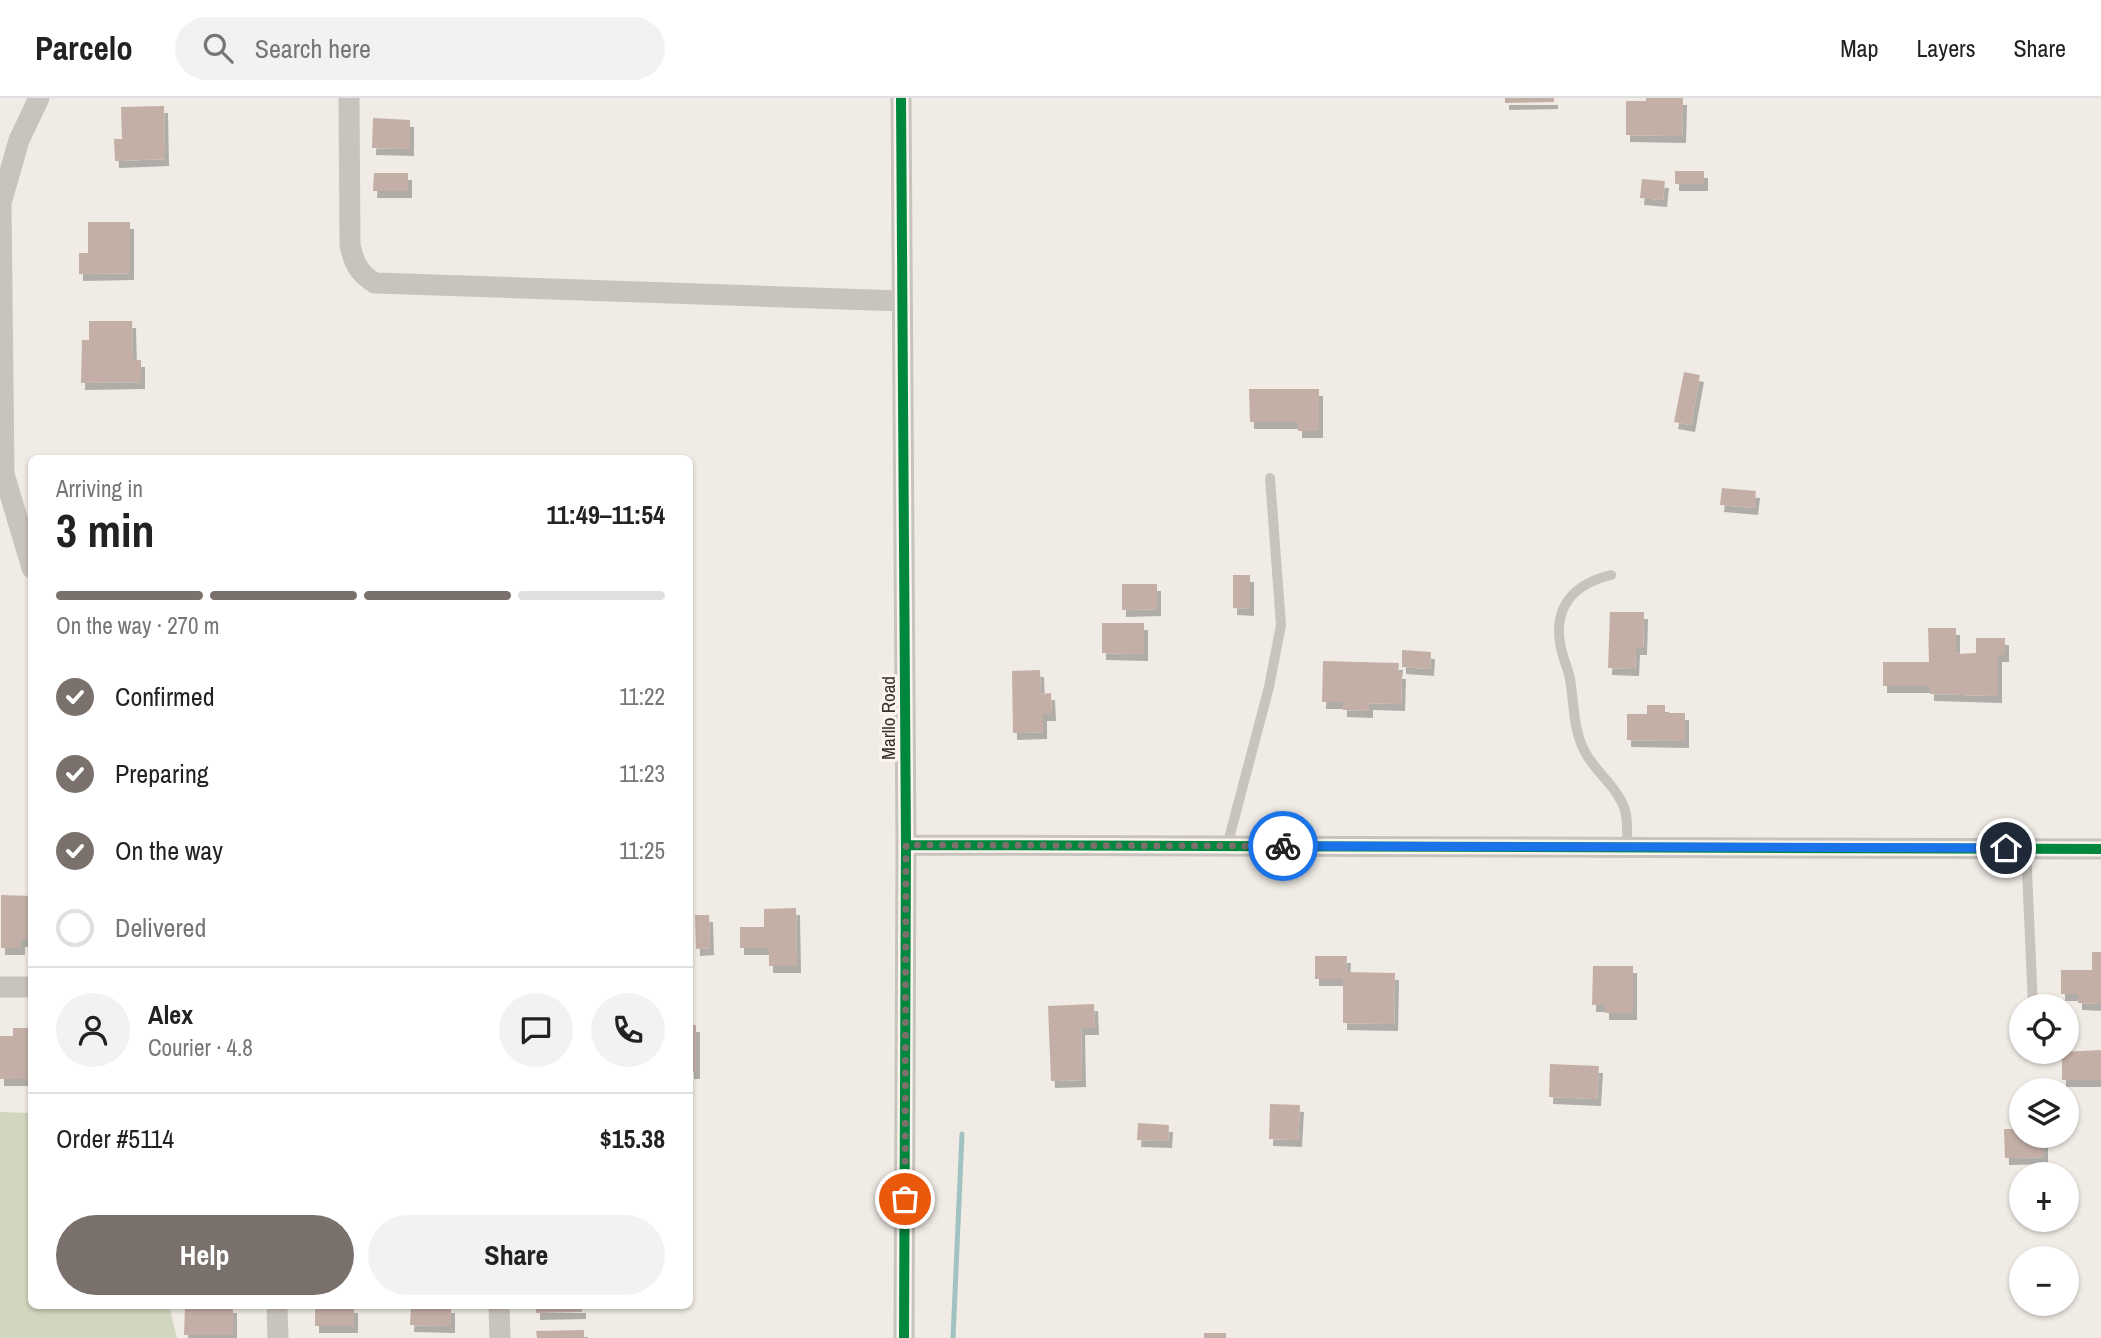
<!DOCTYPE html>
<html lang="en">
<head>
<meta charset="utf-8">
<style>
  body { margin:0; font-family:"Archivo Narrow",sans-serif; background:#f2f2f2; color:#222; height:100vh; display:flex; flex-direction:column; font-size:26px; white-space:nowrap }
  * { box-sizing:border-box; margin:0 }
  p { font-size:23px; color:#767676 }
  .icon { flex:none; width:38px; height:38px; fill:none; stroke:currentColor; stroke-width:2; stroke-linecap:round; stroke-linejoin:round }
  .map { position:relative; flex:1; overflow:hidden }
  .panel { position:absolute; left:28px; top:357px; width:665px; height:854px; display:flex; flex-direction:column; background:#fff; border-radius:10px; box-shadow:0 2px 5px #0004 }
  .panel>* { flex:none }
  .fabs { position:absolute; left:2009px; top:896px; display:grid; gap:14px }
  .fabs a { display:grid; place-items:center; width:70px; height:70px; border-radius:50%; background:#fff; box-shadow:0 2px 5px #0004; font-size:35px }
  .pin { position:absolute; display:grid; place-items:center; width:60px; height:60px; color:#fff; margin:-30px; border:4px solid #fff; border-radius:50%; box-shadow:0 2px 7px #0007 }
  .courier { position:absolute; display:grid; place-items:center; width:70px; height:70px; margin:-35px; border:5px solid #1a73e8; border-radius:50%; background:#fff; color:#222; box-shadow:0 2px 9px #0007 }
  .head em { font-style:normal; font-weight:700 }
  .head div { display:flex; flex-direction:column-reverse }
  .head { display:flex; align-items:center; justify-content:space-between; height:119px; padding:0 28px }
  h1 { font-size:46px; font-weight:700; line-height:52px }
  .bar { display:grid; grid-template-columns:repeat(4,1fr); gap:10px 7px; align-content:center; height:84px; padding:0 28px }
  .bar i { height:9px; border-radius:5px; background:#e0e0e0 }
  .bar .selected { background:#7a716c }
  .bar p { grid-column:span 4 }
  .line { display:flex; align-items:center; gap:18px; padding:0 28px; border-top:2px solid #e0e0e0 }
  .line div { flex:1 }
  .round { display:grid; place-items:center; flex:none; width:74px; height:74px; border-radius:37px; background:#f2f2f2 }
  ol { padding:0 28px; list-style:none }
  li { display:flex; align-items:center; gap:21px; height:77px }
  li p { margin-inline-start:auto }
  li .icon { padding:7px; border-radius:50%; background:#7a716c; color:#fff; stroke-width:4 }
  li:last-child { color:#767676 }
  li i { width:38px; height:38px; border:4px solid #e0e0e0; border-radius:50% }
  .cta { display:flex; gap:14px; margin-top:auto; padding:14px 28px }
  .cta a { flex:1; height:80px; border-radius:42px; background:#7a716c; color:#fff; font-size:28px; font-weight:700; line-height:80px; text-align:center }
  .cta a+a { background:#f2f2f2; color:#222 }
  header { display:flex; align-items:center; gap:42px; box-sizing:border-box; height:98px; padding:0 35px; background:#fff; border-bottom:2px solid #e0e0e0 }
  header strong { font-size:33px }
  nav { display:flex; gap:38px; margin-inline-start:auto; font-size:24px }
  .search { width:490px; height:63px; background:#f2f2f2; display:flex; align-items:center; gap:18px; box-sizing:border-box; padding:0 24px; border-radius:38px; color:#767676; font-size:26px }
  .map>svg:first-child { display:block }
  .green { fill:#d1d6be }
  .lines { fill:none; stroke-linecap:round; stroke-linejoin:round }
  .stream { stroke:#a0c2c1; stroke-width:5 }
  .building { fill:#c4afa6; filter:url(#shadow) }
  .service { stroke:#c9c3be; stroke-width:10 }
  .minor { stroke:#c9c3be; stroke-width:21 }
  .cycleway-casing { stroke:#fbf5ee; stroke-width:15 }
  .cycleway { stroke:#00873e; stroke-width:10 }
  .done { stroke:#7a716c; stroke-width:7; stroke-dasharray:0 12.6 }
  .route { stroke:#1a73e8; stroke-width:9 }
  .labels { text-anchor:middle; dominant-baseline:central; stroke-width:6; stroke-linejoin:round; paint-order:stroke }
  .street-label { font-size:19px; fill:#3b302b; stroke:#fbf5ee }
</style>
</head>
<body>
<header>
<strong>Parcelo</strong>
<div class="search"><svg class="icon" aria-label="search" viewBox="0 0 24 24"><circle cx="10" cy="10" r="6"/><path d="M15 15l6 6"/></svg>Search here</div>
<nav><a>Map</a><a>Layers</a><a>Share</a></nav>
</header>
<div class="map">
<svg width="2101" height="1240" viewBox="0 0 2101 1240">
  <defs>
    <filter id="shadow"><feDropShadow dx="4" dy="7" stdDeviation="0" flood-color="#0004"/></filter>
  </defs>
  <rect width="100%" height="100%" fill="#f0ebe5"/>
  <path class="green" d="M0 1014 31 1015 32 1208H169L177 1240H0Z"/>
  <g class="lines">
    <path class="stream" d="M953 1240 962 1036"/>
  </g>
  <path class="building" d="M1505 0H1554V4L1505 5Z
    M1646 0H1683L1682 38 1626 37V3H1646Z
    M164 8 165 61 115 63 114 41H122L121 9Z
    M373 20 410 22V51L372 50Z
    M1675 73H1704V86H1675Z
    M374 75H408V93H373Z
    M1642 81 1665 83 1663 102 1640 100Z
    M88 124H130V175L79 176V155H88Z
    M89 223H132L133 262H141V284L81 285 82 242H89Z
    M1684 274 1700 277 1691 327 1674 324Z
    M1249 291H1319V333H1298V324H1250Z
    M1722 390 1756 393 1754 410 1720 407Z
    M1233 477H1250V511L1233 510Z
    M1122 486H1157V511L1122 512Z
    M1610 514H1644L1643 550H1636L1635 571 1608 570Z
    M1102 525H1144V556L1102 555Z
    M1928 530H1956V556L1976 555V540H2005V557H1998V598L1930 596V588H1883V564H1929Z
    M1402 552 1431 554 1430 571 1402 569Z
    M1323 563 1399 565 1398 574H1402L1401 606 1369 605V613L1343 612V604H1322Z
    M1040 572 1041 596 1051 595 1052 616H1043V634L1013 635 1012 573Z
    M1647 607H1665V615H1685V643L1627 642V616H1647Z
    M1 797 32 798V842H21V850H1Z
    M796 810 797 868H769V850H740V829H764V811Z
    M695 817H709L710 850 696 851Z
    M2092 854H2101V906L2078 905V896H2061V872H2092Z
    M1315 858H1347L1346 874 1395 875 1394 926 1343 925V881H1315Z
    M1593 868H1633V915H1605V907H1592Z
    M1094 906 1095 930H1081L1082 982 1051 983 1048 908Z
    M690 927H696V974H690Z
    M13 930H32V981H0V938H13Z
    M2101 952V982H2062V954Z
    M1550 966 1599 968 1597 1001 1549 999Z
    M1270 1006 1300 1007 1298 1042 1269 1041Z
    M1138 1025 1169 1027 1168 1043 1137 1042Z
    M2004 1031H2021V1038H2044V1059L2005 1060Z
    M185 1208H233V1237H184Z
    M315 1208H354V1228H315Z
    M411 1208H451V1228L410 1227Z
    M536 1208H582V1214L536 1215Z
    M584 1232V1240H537L536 1233Z
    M1204 1235H1226V1240H1204Z"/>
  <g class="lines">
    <path class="service" d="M1611 477C1573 486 1552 510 1561 550 1563 561 1568 570 1570 581 1574 603 1573 629 1583 650 1593 673 1617 687 1625 712 1628 723 1627 737 1627 749
      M1227 748 1269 589 1281 527 1270 380
      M2026 750 2033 908"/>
    <path class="minor" d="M349 0 350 147C354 165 359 176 375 185L902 203
      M901 0 906 747 904 1240
      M32 470 4 376 1 105 19 42 39 0
      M906 747 2101 751
      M0 889H32
      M277 1208 278 1240
      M499 1208 500 1240"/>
    <g class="cycleway-casing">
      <path id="cycleway" d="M901 0 906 747 904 1240
        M906 747 2101 751"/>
    </g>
    <use href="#cycleway" class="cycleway"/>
  </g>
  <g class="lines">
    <path class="done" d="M905 1101 906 747 1283 748"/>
    <path class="route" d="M1283 748 2006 750"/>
  </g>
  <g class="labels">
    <g class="street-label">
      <text transform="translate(888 620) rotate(-90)">Marllo Road</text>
    </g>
  </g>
</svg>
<div class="fabs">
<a><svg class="icon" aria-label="locate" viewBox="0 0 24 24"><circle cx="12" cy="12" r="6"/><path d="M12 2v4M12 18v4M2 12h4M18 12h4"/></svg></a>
<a><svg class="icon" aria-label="layers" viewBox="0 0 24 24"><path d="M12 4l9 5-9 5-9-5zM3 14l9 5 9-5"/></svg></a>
<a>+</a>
<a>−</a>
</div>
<div class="pin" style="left:905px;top:1101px;background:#ea580c"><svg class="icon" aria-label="bag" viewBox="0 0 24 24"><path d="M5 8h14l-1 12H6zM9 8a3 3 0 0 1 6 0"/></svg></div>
<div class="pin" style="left:2006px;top:750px;background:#1f2937"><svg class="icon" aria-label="home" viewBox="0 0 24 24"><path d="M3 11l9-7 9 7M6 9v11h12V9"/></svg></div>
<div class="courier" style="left:1283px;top:748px"><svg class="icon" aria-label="bike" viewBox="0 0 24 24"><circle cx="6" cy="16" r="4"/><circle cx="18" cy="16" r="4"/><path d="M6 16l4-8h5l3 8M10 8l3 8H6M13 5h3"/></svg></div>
<section class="panel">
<div class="head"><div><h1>3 min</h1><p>Arriving in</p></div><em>11:49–11:54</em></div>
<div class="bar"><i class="selected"></i><i class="selected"></i><i class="selected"></i><i></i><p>On the way · 270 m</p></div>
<ol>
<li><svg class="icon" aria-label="check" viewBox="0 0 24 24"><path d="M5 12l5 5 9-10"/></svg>Confirmed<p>11:22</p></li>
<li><svg class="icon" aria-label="check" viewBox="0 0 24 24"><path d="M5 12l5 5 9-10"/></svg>Preparing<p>11:23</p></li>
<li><svg class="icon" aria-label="check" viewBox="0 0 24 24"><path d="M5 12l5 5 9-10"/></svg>On the way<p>11:25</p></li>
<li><i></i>Delivered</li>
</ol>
<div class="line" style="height:126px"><a class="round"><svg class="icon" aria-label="person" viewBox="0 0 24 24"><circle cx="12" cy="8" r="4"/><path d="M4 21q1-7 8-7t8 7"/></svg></a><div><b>Alex</b><p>Courier · 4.8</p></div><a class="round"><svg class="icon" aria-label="chat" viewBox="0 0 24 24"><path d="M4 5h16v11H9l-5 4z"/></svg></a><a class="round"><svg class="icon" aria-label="phone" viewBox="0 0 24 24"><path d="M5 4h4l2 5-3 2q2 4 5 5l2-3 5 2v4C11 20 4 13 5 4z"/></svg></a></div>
<div class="line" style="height:91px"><div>Order #5114</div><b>$15.38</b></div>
<div class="cta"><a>Help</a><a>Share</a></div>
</section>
</div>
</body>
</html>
